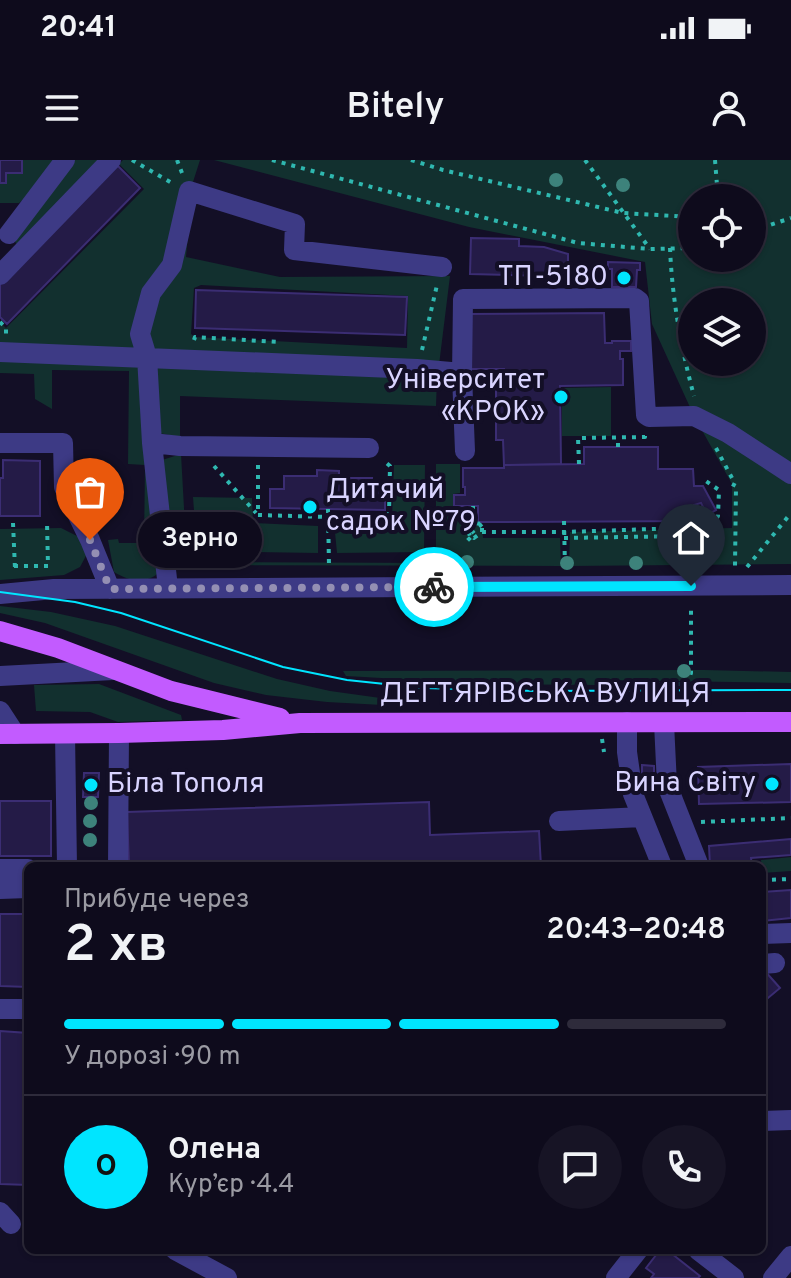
<!DOCTYPE html>
<html lang="uk">
<head>
<meta charset="utf-8">
<style>
  body { margin:0; font-family:Overpass,sans-serif; background:#171425; color:#f1f3f6; height:100vh; display:flex; flex-direction:column; font-size:30px; white-space:nowrap }
  * { box-sizing:border-box; margin:0 }
  p { font-size:26px; color:#9b9ba3 }
  .icon { flex:none; width:44px; height:44px; fill:none; stroke:currentColor; stroke-width:2; stroke-linecap:round; stroke-linejoin:round }
  .map { position:relative; flex:1; overflow:hidden }
  .side { position:absolute; left:24px; top:702px; width:742px; height:392px; display:flex; flex-direction:column; background:#0e0b1c; border-radius:12px; box-shadow:0 2px 6px #0004,0 0 0 2px #2e2b3b }
  .side>* { flex:none }
  .tools { position:absolute; left:678px; top:24px; display:grid; gap:16px }
  .tools a { display:grid; place-items:center; width:88px; height:88px; border-radius:50%; background:#0e0b1c; box-shadow:0 2px 6px #0004,0 0 0 2px #2e2b3b; font-size:40px }
  .pin { position:absolute; display:grid; place-items:center; width:68px; height:68px; color:#fff; margin:-82px -34px; border-radius:50% 50% 50% 0; rotate:-45deg; box-shadow:0 0 8px #0007 }
  .pin .icon { rotate:45deg }
  .courier { position:absolute; display:grid; place-items:center; width:80px; height:80px; margin:-40px; border:6px solid #00e5ff; border-radius:50%; background:#fff; color:#222; box-shadow:0 2px 10px #0007 }
  .bubble { position:absolute; height:56px; border-radius:28px; background:#0e0b1c; box-shadow:0 2px 6px #0004,0 0 0 2px #2e2b3b; font-size:26px; font-weight:600; line-height:56px; text-align:center }
  .headline em { font-style:normal; font-weight:600 }
  .headline div { display:flex; flex-direction:column-reverse }
  .headline { display:flex; align-items:center; justify-content:space-between; height:136px; padding:0 40px }
  h1 { font-size:52px; font-weight:600; line-height:60px }
  .bar { display:grid; grid-template-columns:repeat(4,1fr); gap:12px 8px; align-content:center; height:96px; padding:0 40px }
  .bar i { height:10px; border-radius:6px; background:#2e2b3b }
  .bar .active { background:#00e5ff }
  .bar p { grid-column:span 4 }
  .line { display:flex; align-items:center; gap:20px; padding:0 40px; border-top:2px solid #2e2b3b }
  .line div { flex:1 }
  .round { display:grid; place-items:center; flex:none; width:84px; height:84px; border-radius:42px; background:#171425 }
  .status { display:flex; justify-content:space-between; align-items:center; height:56px; padding:0 40px; background:#0e0b1c; direction:ltr }
  .status svg { height:22px; fill:currentColor }
  header { display:flex; justify-content:space-between; align-items:center; height:104px; padding:0 40px; background:#0e0b1c; font-size:36px; font-weight:600 }
  .map>svg:first-child { display:block }
  .green { fill:#12302f; fill-rule:evenodd }
  .building { fill:#241b47; stroke:#3b2d73; stroke-width:2 }
  .lines { fill:none; stroke-linecap:round; stroke-linejoin:round }
  .path { stroke:#2fb8b0; stroke-width:4; stroke-dasharray:4 6; stroke-linecap:butt }
  .minor { stroke:#3d3a85; stroke-width:20 }
  .major { stroke:#c25bff; stroke-width:20 }
  .tram { stroke:#00e5ff; stroke-width:2 }
  .tree { fill:#3d827b }
  .done { stroke:#948fb3; stroke-width:8; stroke-dasharray:0 14.4 }
  .route { stroke:#00e5ff; stroke-width:10 }
  .poi-dot { fill:#00e5ff; stroke:#130f26; stroke-width:3 }
  .labels { text-anchor:middle; dominant-baseline:central; stroke-width:8; stroke-linejoin:round; paint-order:stroke }
  .poi-label { font-size:28px; fill:#d9d4ff; stroke:#130f26; text-anchor:end }
  .street-label { font-size:28px; fill:#d9d4ff; stroke:#130f26 }
</style>
</head>
<body>
<div class="status"><b>20:41</b><svg viewBox="0 0 49 12"><path d="M0 12V9h3v3zM5 12V6h3v6zM10 12V3h3v9zM15 12V0h3v12zM26 1h20v11H26zM47 4h2v5h-2z"/></svg></div>
<header><svg class="icon" aria-label="menu" viewBox="0 0 24 24"><path d="M4 6h16M4 12h16M4 18h16"/></svg>Bitely<svg class="icon" aria-label="person" viewBox="0 0 24 24"><circle cx="12" cy="8" r="4"/><path d="M4 21q1-7 8-7t8 7"/></svg></header>
<div class="map">
<svg width="791" height="1118" viewBox="0 0 791 1118">
  <rect width="100%" height="100%" fill="#130f26"/>
  <path class="green" d="M22 0H60L39 27 19 43H0V23H6V13H22Z
    M68 0H108L21 89 11 77Z
    M123 0H200L193 22 186 97 280 117 450 116 439 205 0 184V162L6 168 144 29 119 4ZM201 125 408 136 407 188 195 177 191 174 194 128Z
    M214 0H791V404L569 406 570 372 732 368V324L694 256 652 164 645 102 469 67ZM692 38H752V98H692ZM692 142H752V202H692Z
    M0 197 138 202 160 412C144 425 131 422 114 412L108 380 118 379 119 383H144L145 305 128 304 129 211 52 210V249L35 239 34 214 0 213Z
    M159 204 437 217 436 246 180 236V277L159 273 152 213Z
    M611 227V276H562V228Z
    M181 294 187 402 436 403V304H460V333L453 334V347L466 348 467 362 482 364 483 378H560L561 406 177 405 173 402 159 301Z
    M394 305H425L424 392 337 393 334 362 392 359Z
    M193 337 252 338 253 363 318 366V393L197 391Z
    M61 368 85 380 88 392 80 407 64 415 0 420V369Z
    M0 446 51 452 115 466 277 519 330 531 402 541 401 546 327 542 266 535 214 523 45 463 0 453Z
    M704 510 791 512V523L604 520 597 525 487 524 346 516 343 511Z
    M99 524 181 555 182 560 118 562 90 552 36 551 34 525Z
    M791 697V711L762 713 761 700Z"/>
  <path class="building" d="M0 0H22V13H6V23H0Z
    M117 5 140 28 7 164 0 157V124Z
    M471 78 519 79V86L544 87 568 94V113H546V116L470 114Z
    M608 102 640 103V110H637L636 127H612V109H608Z
    M196 130 407 137 405 175 195 168Z
    M604 153 605 183H612V181H631V191H620V199H623V225L560 226 561 304 504 305 503 280H496V225H505L504 209H470L469 154Z
    M584 287H658V309H693L694 326H703L716 350 707 355 701 343 694 345V361L484 362H478V346H454V335H465V327H463V308H504V305L584 304Z
    M3 300 40 301V356H0V318H3Z
    M317 310 339 311V318H372L371 328H385V350L270 348V329H284V316H317Z
    M791 604V642L699 644 698 607Z
    M642 605 654 606V623L642 622Z
    M84 613H99L98 637H83Z
    M0 641H51V696H0Z
    M429 642 430 675 539 671 541 706H129L127 652Z
    M791 679V695L751 698 752 706H710L709 686Z
    M791 730V758L762 761V732Z
    M0 754H28V827L0 826Z
    M764 810 780 828 762 843V812Z
    M0 871 28 873V1025L0 1024Z
    M660 1090H667L700 1116 698 1118H651L654 1114 646 1108Z"/>
  <g class="lines">
    <path class="path" d="M132 0 172 23
      M177 0 182 13
      M272 0 578 83 650 89 692 88
      M411 0 443 10 623 53 692 57
      M585 0 650 89
      M715 0 718 38
      M752 71 791 58
      M670 88C672 138 681 188 694 236
      M0 162 6 168V174
      M194 180 195 177 278 182
      M422 190 437 125
      M618 287V278
      M716 288 732 318V324L736 326 735 406
      M579 304 578 278 645 277V275
      M258 305V355L328 357 389 355 390 306 383 300
      M214 306 256 353
      M473 346V363L482 364V372
      M328 349 329 407
      M564 361 565 408
      M13 363 15 409
      M482 364 471 373 474 378 482 372H564L712 367 718 356 719 330 703 319
      M471 373 465 375 471 381 474 378
      M564 378 687 376V368
      M14 406H48L47 362
      M747 407 791 353
      M687 524 691 513V447
      M601 543V530L606 524H687
      M602 579 604 592
      M701 662 791 658
      M762 720 791 719"/>
    <path class="minor" d="M9 74 65 0
      M0 115 111 0
      M0 192 417 209 462 213
      M0 283H63L64 327 90 380 110 429
      M152 283 180 286 369 288
      M465 291 462 215 463 139 635 138 639 141 646 255 649 257 694 256 728 273 791 314
      M168 428 152 283 147 197 140 174 151 133 172 105 189 31 295 64 294 90 442 107
      M0 434 54 429 791 425
      M0 516 113 510
      M0 551 15 574
      M627 562V592L633 634 662 706
      M664 563 667 625 699 706
      M65 574 67 706
      M559 661 642 657
      M118 706 119 573
      M0 709H28
      M0 729 28 728
      M762 774 791 773
      M762 804 775 803
      M0 849H28
      M762 961 791 960
      M0 1052 11 1064
      M175 1090 227 1118
      M698 1090 734 1118
      M616 1118 638 1090
      M773 1118 791 1096"/>
    <path class="major" d="M0 471 58 488 171 531 280 558
      M0 574 119 573 223 570 300 563 791 562"/>
    <path class="tram" d="M0 432 75 442 121 453 283 507 347 520 423 528 536 531 791 530"/>
  </g>
  <g class="tree">
    <circle cx="556" cy="20" r="7"/>
    <circle cx="623" cy="25" r="7"/>
    <circle cx="467" cy="402" r="7"/>
    <circle cx="567" cy="403" r="7"/>
    <circle cx="636" cy="403" r="7"/>
    <circle cx="434" cy="405" r="7"/>
    <circle cx="684" cy="511" r="7"/>
    <circle cx="91" cy="643" r="7"/>
    <circle cx="90" cy="661" r="7"/>
    <circle cx="90" cy="680" r="7"/>
  </g>
  <g class="lines">
    <path class="done" d="M90 380 110 429 434 427"/>
    <path class="route" d="M434 427 691 426"/>
  </g>
  <g class="poi-dot">
    <circle cx="624" cy="118" r="8"/>
    <circle cx="561" cy="237" r="8"/>
    <circle cx="310" cy="347" r="8"/>
    <circle cx="772" cy="624" r="8"/>
    <circle cx="91" cy="625" r="8"/>
  </g>
  <g class="labels">
    <g class="poi-label">
      <text x="608" y="118">ТП-5180</text>
      <text x="545" y="221">Університет<tspan x="545" dy="32">«КРОК»</tspan></text>
      <text x="326" y="331" text-anchor="start">Дитячий<tspan x="326" dy="32">садок №79</tspan></text>
      <text x="756" y="624">Вина Світу</text>
      <text x="107" y="625" text-anchor="start">Біла Тополя</text>
    </g>
    <g class="street-label">
      <text x="545" y="535">ДЕГТЯРІВСЬКА ВУЛИЦЯ</text>
    </g>
  </g>
</svg>
<div class="tools">
<a><svg class="icon" aria-label="locate" viewBox="0 0 24 24"><circle cx="12" cy="12" r="6"/><path d="M12 2v4M12 18v4M2 12h4M18 12h4"/></svg></a>
<a><svg class="icon" aria-label="layers" viewBox="0 0 24 24"><path d="M12 4l9 5-9 5-9-5zM3 14l9 5 9-5"/></svg></a>
</div>
<div class="pin" style="left:90px;top:380px;background:#ea580c"><svg class="icon" aria-label="bag" viewBox="0 0 24 24"><path d="M5 8h14l-1 12H6zM9 8a3 3 0 0 1 6 0"/></svg></div>
<div class="pin" style="left:691px;top:426px;background:#1f2937"><svg class="icon" aria-label="home" viewBox="0 0 24 24"><path d="M3 11l9-7 9 7M6 9v11h12V9"/></svg></div>
<div class="courier" style="left:434px;top:427px"><svg class="icon" aria-label="bike" viewBox="0 0 24 24"><circle cx="6" cy="16" r="4"/><circle cx="18" cy="16" r="4"/><path d="M6 16l4-8h5l3 8M10 8l3 8H6M13 5h3"/></svg></div>
<div class="bubble" style="left:138px;top:352px;width:124px">Зерно</div>
<section class="side">
<div class="headline"><div><h1>2 хв</h1><p>Прибуде через</p></div><em>20:43–20:48</em></div>
<div class="bar"><i class="active"></i><i class="active"></i><i class="active"></i><i></i><p>У дорозі · 90 m</p></div>
<div class="line" style="height:144px"><b class="round" style="background:#00e5ff;color:#111">О</b><div><b>Олена</b><p>Кур’єр · 4.4</p></div><a class="round"><svg class="icon" aria-label="chat" viewBox="0 0 24 24"><path d="M4 5h16v11H9l-5 4z"/></svg></a><a class="round"><svg class="icon" aria-label="phone" viewBox="0 0 24 24"><path d="M5 4h4l2 5-3 2q2 4 5 5l2-3 5 2v4C11 20 4 13 5 4z"/></svg></a></div>
</section>
</div>
</body>
</html>
